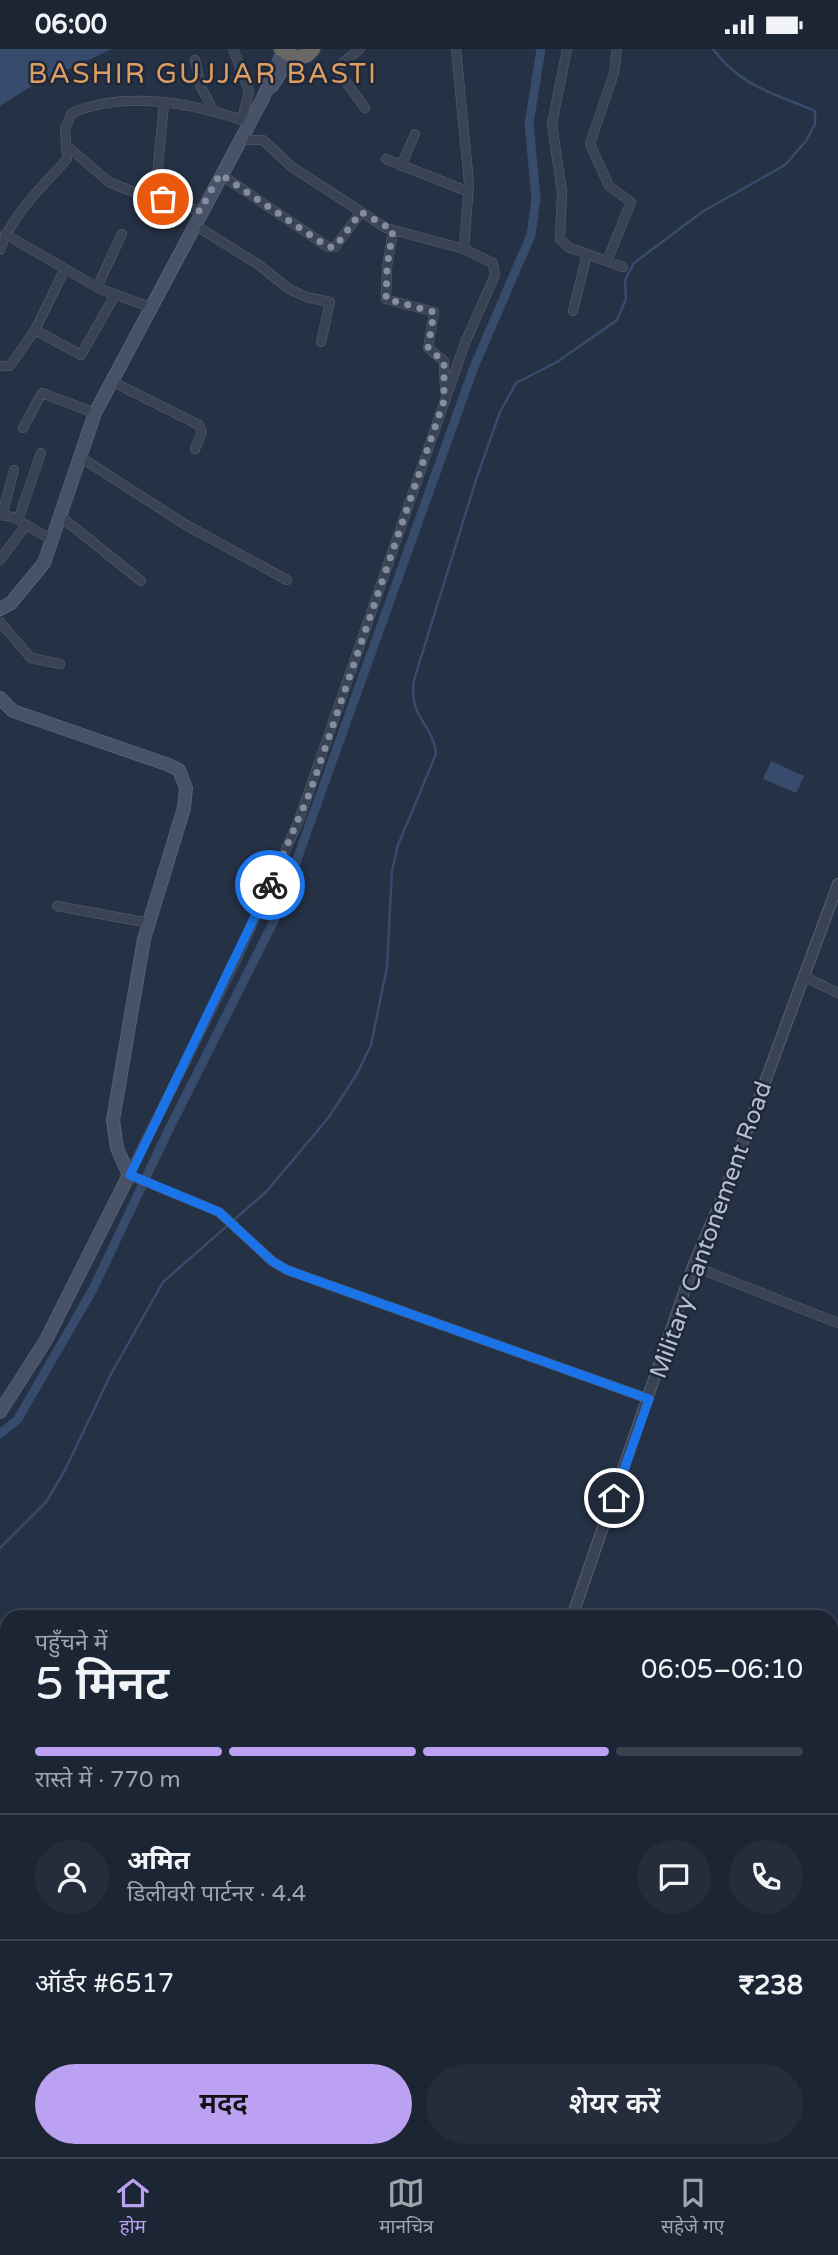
<!DOCTYPE html>
<html lang="hi">
<head>
<meta charset="utf-8">
<style>
  body { margin:0; font-family:"Varela Round","Noto Sans Devanagari",sans-serif; background:#252d3c; color:#f1f3f6; height:100vh; display:flex; flex-direction:column; font-size:26px; white-space:nowrap }
  * { box-sizing:border-box; margin:0 }
  p { font-size:23px; color:#a0a5ac }
  .icon { flex:none; width:38px; height:38px; fill:none; stroke:currentColor; stroke-width:2; stroke-linecap:round; stroke-linejoin:round }
  .map { position:relative; flex:1; overflow:hidden }
  .sheet { position:absolute; left:0px; top:1561px; width:838px; height:548px; display:flex; flex-direction:column; background:#1c2534; border-radius:21px 21px 0 0; box-shadow:0 4px 10px #0003,0 0 0 2px #3a424f }
  .sheet>* { flex:none }
  .pin { position:absolute; display:grid; place-items:center; width:60px; height:60px; color:#fff; margin:-30px; border:4px solid #fff; border-radius:50%; box-shadow:0 2px 7px #0007 }
  .courier { position:absolute; display:grid; place-items:center; width:70px; height:70px; margin:-35px; border:5px solid #1a73e8; border-radius:50%; background:#fff; color:#222; box-shadow:0 2px 9px #0007 }
  .overview em { font-style:normal; font-weight:600 }
  .overview div { display:flex; flex-direction:column-reverse }
  .overview { display:flex; align-items:center; justify-content:space-between; height:119px; padding:0 35px }
  h1 { font-size:46px; font-weight:600; line-height:52px }
  .bar { display:grid; grid-template-columns:repeat(4,1fr); gap:10px 7px; align-content:center; height:84px; padding:0 35px }
  .bar i { height:9px; border-radius:5px; background:#3a424f }
  .bar .current { background:#bca0f2 }
  .bar p { grid-column:span 4 }
  .line { display:flex; align-items:center; gap:18px; padding:0 35px; border-top:2px solid #3a424f }
  .line div { flex:1 }
  .round { display:grid; place-items:center; flex:none; width:74px; height:74px; border-radius:37px; background:#252d3c }
  .cta { display:flex; gap:14px; margin-top:auto; padding:14px 35px }
  .cta a { flex:1; height:80px; border-radius:42px; background:#bca0f2; color:#111; font-size:28px; font-weight:600; line-height:80px; text-align:center }
  .cta a+a { background:#252d3c; color:#f1f3f6 }
  .status { display:flex; justify-content:space-between; align-items:center; height:49px; padding:0 35px; background:#1c2534; direction:ltr }
  .status svg { height:19px; fill:currentColor }
  .menu { display:flex; justify-content:space-around; align-items:center; height:98px; border-top:2px solid #3a424f; background:#1c2534; font-size:19px; color:#a0a5ac }
  .menu a { display:grid; justify-items:center; gap:4px }
  .menu .current { color:#bca0f2 }
  .map>svg:first-child { display:block }
  .water { fill:#374b6d }
  .lines { fill:none; stroke-linecap:round; stroke-linejoin:round }
  .stream { stroke:#374b6d; stroke-width:2.5 }
  .canal { stroke:#374b6d; stroke-width:9 }
  .minor-casing { stroke:#586172; stroke-width:10 }
  .tertiary-casing { stroke:#586172; stroke-width:12 }
  .secondary-casing { stroke:#586172; stroke-width:14 }
  .trunk-casing { stroke:#444e5f; stroke-width:16 }
  .minor { stroke:#3a4354; stroke-width:9 }
  .tertiary { stroke:#3a4354; stroke-width:10 }
  .secondary { stroke:#475268; stroke-width:12 }
  .trunk { stroke:#6a6865; stroke-width:14 }
  .done { stroke:#848d9e; stroke-width:7; stroke-dasharray:0 12.6 }
  .route { stroke:#1a73e8; stroke-width:9 }
  .labels { text-anchor:middle; dominant-baseline:central; stroke-width:5; stroke-linejoin:round; paint-order:stroke }
  .street-label { font-size:24px; fill:#b7bfce; stroke:#1e283a }
  .quarter-label { font-size:28px; letter-spacing:2px; fill:#df9e61; stroke:#1e283a }
</style>
</head>
<body>
<div class="status"><b>06:00</b><svg viewBox="0 0 49 12"><path d="M0 12V9h3v3zM5 12V6h3v6zM10 12V3h3v9zM15 12V0h3v12zM26 1h20v11H26zM47 4h2v5h-2z"/></svg></div>
<div class="map">
<svg width="838" height="2108" viewBox="0 0 838 2108">
  <rect width="100%" height="100%" fill="#253145"/>
  <path class="water" d="M0 0H112L30 38 0 57Z
    M771 712 804 727 796 744 763 730Z"/>
  <g class="lines">
    <path class="stream" d="M0 1499 46 1453 65 1421 111 1325 163 1233 267 1142 329 1068 358 1023 371 996 387 918 392 822 398 796 436 705C433 673 408 670 414 631L476 431 500 363 516 334 557 313 617 271 626 250 625 231 634 214 702 163 785 116 806 92 815 75V62C774 44 741 38 713 0"/>
    <path class="canal" d="M0 1385 18 1370 93 1240 170 1078 277 866 474 318 531 186 536 149 529 75 541 0
      M0 2081 7 2108"/>
    <g class="minor-casing">
      <path id="minor" d="M233 0 249 42 242 71
        M360 0 336 19 365 59
        M456 0 469 134 464 200 493 214 495 226 465 294 299 771 237 909 129 1126 219 1163 272 1212 287 1221 649 1350
        M567 0 552 75 562 143 560 190 568 198 623 218
        M195 11 201 38 214 63
        M239 91H263L292 118 386 179 464 200
        M67 97 109 133 131 142 200 162
        M386 110 469 143
        M401 117 415 85
        M220 125 328 198H335L361 163
        M155 148 164 55
        M193 175 259 216 289 240 306 248 330 253 321 293
        M393 182 387 218 386 250 434 263 428 299 444 312 445 342
        M5 185 100 240 150 258
        M0 201C12 165 42 138 67 110L65 79 72 64C126 41 195 55 248 73
        M607 212 631 153 609 137 590 95 614 24 617 0
        M97 238 122 185
        M573 262 587 205
        M35 281 81 306 115 246
        M0 317H10L35 281 65 220
        M111 332 199 376 202 383 195 400
        M23 379 42 344 95 364
        M80 408 186 476 287 531
        M0 466 13 468 52 491
        M2 466 14 421
        M60 467 141 532
        M18 471 41 404
        M0 511 26 476
        M0 573 31 609 60 615
        M57 857 149 874
        M803 927 838 944
        M693 1217 838 1274
        M831 1758 838 1760
        M831 1907 838 1896
        M831 1928 838 1933
        M831 1986 838 1973
        M831 2010 838 2013
        M0 2028 7 2031
        M831 2082 838 2087
        M218 2102 237 2108
        M517 2108 520 2102
        M670 2108 673 2102
        M753 2108 755 2102
        M769 2108 772 2102
        M833 2108 838 2098"/>
    </g>
    <g class="tertiary-casing">
      <path id="tertiary" d="M572 1568 693 1217 724 1144 838 835
        M388 2108 390 2102"/>
    </g>
    <g class="secondary-casing">
      <path id="secondary" d="M272 37 290 8
        M0 560 11 554 44 514 95 364 263 49 283 3
        M0 649 13 662 169 716 179 721 186 739 184 759 144 890 113 1071 117 1099 129 1126 46 1291 0 1363"/>
    </g>
    <g class="trunk-casing">
      <path id="trunk" d="M281 0 296 9 307 6 313 0"/>
    </g>
    <use href="#minor" class="minor"/>
    <use href="#tertiary" class="tertiary"/>
    <use href="#secondary" class="secondary"/>
    <use href="#trunk" class="trunk"/>
  </g>
  <g class="lines">
    <path class="done" d="M163 150 200 162 220 125 328 198H335L361 163 393 181 387 218 386 250 434 263 428 299 444 313V352L310 743 270 836"/>
    <path class="route" d="M270 836 130 1126 219 1163 272 1212 287 1221 649 1350 614 1449"/>
  </g>
  <g class="labels">
    <g class="street-label">
      <text transform="translate(711 1181) rotate(-70)">Military Cantonement Road</text>
    </g>
    <g class="quarter-label">
      <text x="203" y="25">BASHIR GUJJAR BASTI</text>
    </g>
  </g>
</svg>
<div class="pin" style="left:163px;top:150px;background:#ea580c"><svg class="icon" aria-label="bag" viewBox="0 0 24 24"><path d="M5 8h14l-1 12H6zM9 8a3 3 0 0 1 6 0"/></svg></div>
<div class="pin" style="left:614px;top:1449px;background:#1f2937"><svg class="icon" aria-label="home" viewBox="0 0 24 24"><path d="M3 11l9-7 9 7M6 9v11h12V9"/></svg></div>
<div class="courier" style="left:270px;top:836px"><svg class="icon" aria-label="bike" viewBox="0 0 24 24"><circle cx="6" cy="16" r="4"/><circle cx="18" cy="16" r="4"/><path d="M6 16l4-8h5l3 8M10 8l3 8H6M13 5h3"/></svg></div>
<section class="sheet">
<div class="overview"><div><h1>5 मिनट</h1><p>पहुँचने में</p></div><em>06:05–06:10</em></div>
<div class="bar"><i class="current"></i><i class="current"></i><i class="current"></i><i></i><p>रास्ते में · 770 m</p></div>
<div class="line" style="height:126px"><a class="round"><svg class="icon" aria-label="person" viewBox="0 0 24 24"><circle cx="12" cy="8" r="4"/><path d="M4 21q1-7 8-7t8 7"/></svg></a><div><b>अमित</b><p>डिलीवरी पार्टनर · 4.4</p></div><a class="round"><svg class="icon" aria-label="chat" viewBox="0 0 24 24"><path d="M4 5h16v11H9l-5 4z"/></svg></a><a class="round"><svg class="icon" aria-label="phone" viewBox="0 0 24 24"><path d="M5 4h4l2 5-3 2q2 4 5 5l2-3 5 2v4C11 20 4 13 5 4z"/></svg></a></div>
<div class="line" style="height:91px"><div>ऑर्डर #6517</div><b>₹238</b></div>
<div class="cta"><a>मदद</a><a>शेयर करें</a></div>
</section>
</div>
<nav class="menu">
<a class="current"><svg class="icon" aria-label="home" viewBox="0 0 24 24"><path d="M3 11l9-7 9 7M6 9v11h12V9"/></svg>होम</a>
<a><svg class="icon" aria-label="map" viewBox="0 0 24 24"><path d="M3 6l6-2 6 2 6-2v14l-6 2-6-2-6 2zM9 4v14M15 6v14"/></svg>मानचित्र</a>
<a><svg class="icon" aria-label="saved" viewBox="0 0 24 24"><path d="M7 4h10v16l-5-4-5 4z"/></svg>सहेजे गए</a>
</nav>
</body>
</html>
